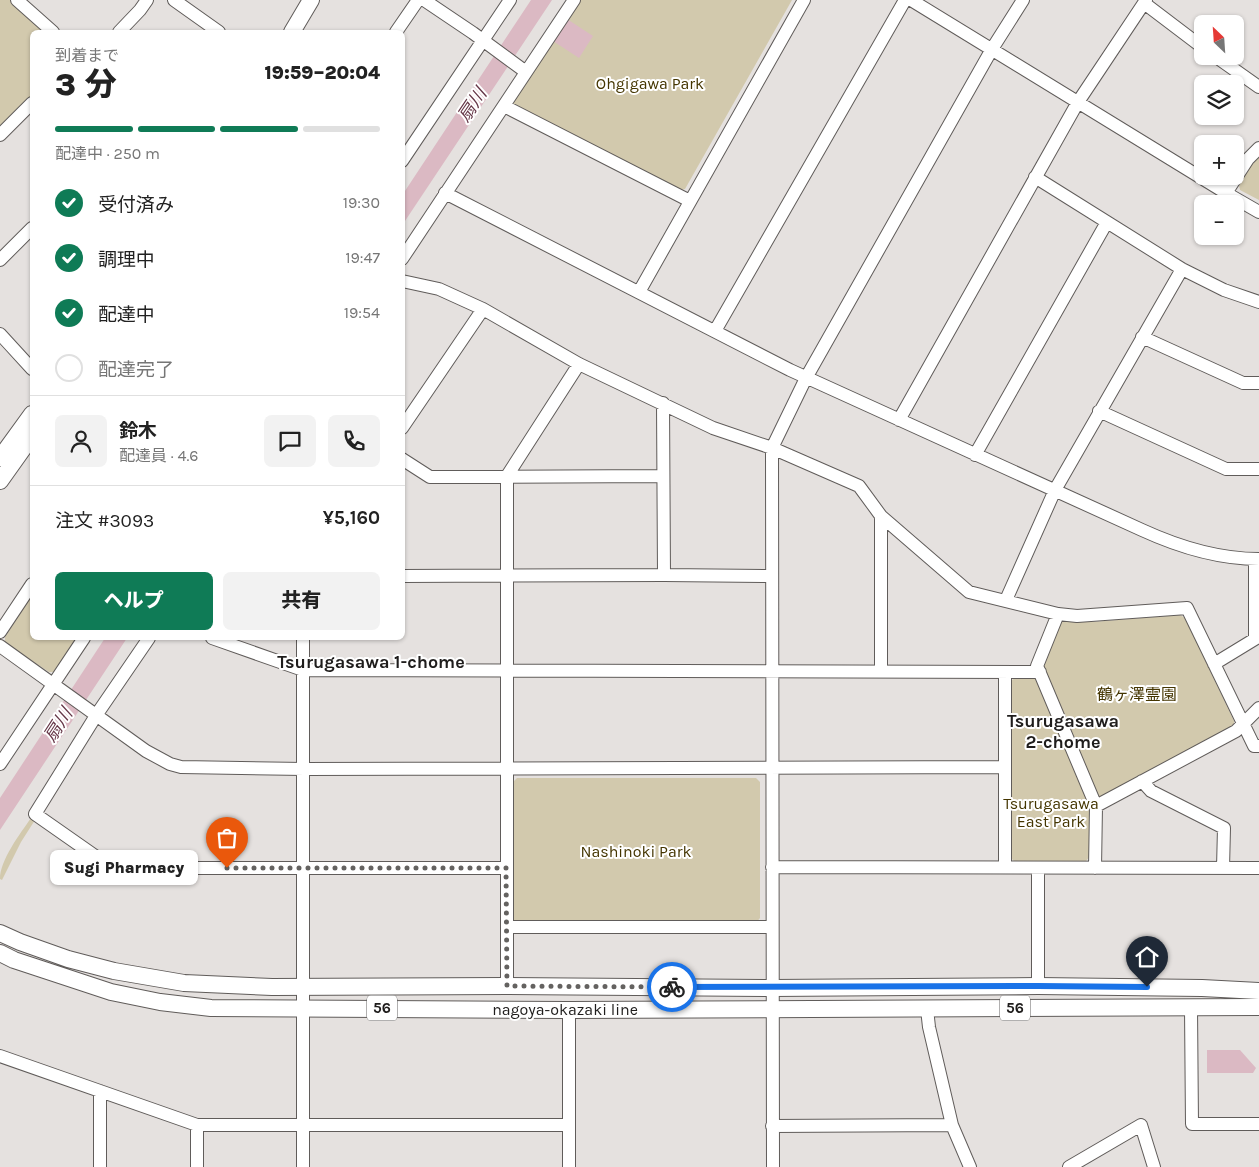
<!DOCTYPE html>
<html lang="ja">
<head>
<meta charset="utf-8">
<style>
  body { margin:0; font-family:Karla,"Noto Sans JP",sans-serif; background:#f2f2f2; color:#222; height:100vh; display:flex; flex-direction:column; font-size:19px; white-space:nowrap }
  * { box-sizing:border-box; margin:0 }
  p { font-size:16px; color:#767676 }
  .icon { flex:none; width:28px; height:28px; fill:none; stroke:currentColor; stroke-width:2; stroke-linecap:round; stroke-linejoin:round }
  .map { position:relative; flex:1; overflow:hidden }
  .side { position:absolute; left:30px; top:30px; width:375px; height:610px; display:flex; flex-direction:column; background:#fff; border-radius:8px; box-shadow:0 1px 4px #0004 }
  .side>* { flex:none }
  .needle { width:32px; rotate:335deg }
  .controls { position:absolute; left:1194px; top:15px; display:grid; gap:10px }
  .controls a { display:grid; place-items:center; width:50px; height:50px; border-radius:8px; background:#fff; box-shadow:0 1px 4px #0004; font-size:25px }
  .pin { position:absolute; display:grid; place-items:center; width:42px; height:42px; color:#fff; margin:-51px -21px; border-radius:50% 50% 50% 0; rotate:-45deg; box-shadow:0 0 5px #0007 }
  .pin .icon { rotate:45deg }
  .courier { position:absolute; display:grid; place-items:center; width:50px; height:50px; margin:-25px; border:4px solid #1a73e8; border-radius:50%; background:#fff; color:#222; box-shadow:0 1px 6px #0007 }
  .bubble { position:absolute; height:35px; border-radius:8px; background:#fff; box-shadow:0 1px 4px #0004; font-size:16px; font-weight:800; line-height:35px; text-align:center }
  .overview em { font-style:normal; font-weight:800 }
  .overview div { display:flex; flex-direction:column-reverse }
  .overview { display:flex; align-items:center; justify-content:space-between; height:85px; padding:0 25px }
  h1 { font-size:32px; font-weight:800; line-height:38px }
  .bar { display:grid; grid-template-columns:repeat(4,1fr); gap:8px 5px; align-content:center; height:60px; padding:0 25px }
  .bar i { height:6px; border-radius:4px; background:#e0e0e0 }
  .bar .active { background:#0f7b56 }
  .bar p { grid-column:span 4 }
  .line { display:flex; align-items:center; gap:12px; padding:0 25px; border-top:1px solid #e0e0e0 }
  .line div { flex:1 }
  .round { display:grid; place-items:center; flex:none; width:52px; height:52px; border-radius:8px; background:#f2f2f2 }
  ol { padding:0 25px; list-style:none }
  li { display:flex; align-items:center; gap:15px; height:55px }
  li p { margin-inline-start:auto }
  li .icon { padding:5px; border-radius:50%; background:#0f7b56; color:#fff; stroke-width:4 }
  li:last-child { color:#767676 }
  li i { width:28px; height:28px; border:2px solid #e0e0e0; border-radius:50% }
  .button { display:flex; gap:10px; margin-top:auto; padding:10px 25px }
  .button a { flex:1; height:58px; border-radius:8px; background:#0f7b56; color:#fff; font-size:20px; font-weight:800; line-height:58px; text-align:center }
  .button a+a { background:#f2f2f2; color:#222 }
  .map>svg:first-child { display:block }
  .green { fill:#d2c9ad }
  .water { fill:#dbb9c3 }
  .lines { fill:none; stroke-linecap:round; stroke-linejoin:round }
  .minor-casing { stroke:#605c5a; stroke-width:14 }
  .major-casing { stroke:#605c5a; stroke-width:18 }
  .minor { stroke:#fff; stroke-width:12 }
  .major { stroke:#fff; stroke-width:16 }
  .done { stroke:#646260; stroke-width:5; stroke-dasharray:0 9 }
  .route { stroke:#1a73e8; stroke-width:6 }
  .labels { text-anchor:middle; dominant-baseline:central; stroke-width:4; stroke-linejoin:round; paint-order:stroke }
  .shield { fill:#fff; stroke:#626160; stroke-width:1 }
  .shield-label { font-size:15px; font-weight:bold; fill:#1f1d1c }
  .park-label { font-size:16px; fill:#443500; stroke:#fff }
  .street-label { font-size:16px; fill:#1f1d1c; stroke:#fff }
  .water-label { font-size:18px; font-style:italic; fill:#653647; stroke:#fff }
  .neighbourhood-label { font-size:18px; font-weight:bold; fill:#1f1d1c; stroke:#fff }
</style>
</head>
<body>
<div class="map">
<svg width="1259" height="1167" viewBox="0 0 1259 1167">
  <rect width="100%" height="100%" fill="#e5e1df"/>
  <path class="green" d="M0 0H10L44 32H32V97L0 129Z
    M580 0H792L685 189 680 190 516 109 513 102Z
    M1259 155V200L1240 190 1239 185 1252 162Z
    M32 595V638H78L54 672H49L5 643V637Z
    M1180 615 1185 618 1234 721V727L1102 798 1096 796 1041 665 1059 623 1065 620 1092 622Z
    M1016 677H1035L1090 803V856L1086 861 1015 862 1011 858V681Z
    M517 778H756L760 782V918L756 923H516L512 919V783Z
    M31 818 35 820 21 842 2 880 0 879C0 860 20 834 31 818Z"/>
  <path class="water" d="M531 0H552L403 224V194Z
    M567 19 593 36 579 58 553 41Z
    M105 638H127L0 830V798Z
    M1207 1050H1240L1256 1068 1253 1073H1207Z"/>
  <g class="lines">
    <g class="minor-casing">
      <path id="minor" d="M17 0 53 32
        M174 0 219 32
        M424 0 473 33 526 72
        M911 0 1226 193 1259 212
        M1144 3 1202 47
        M119 32 140 10 147 0
        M396 32 418 0
        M1215 56 1259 87
        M504 106 690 201
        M0 135 32 103
        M402 161 510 0
        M1035 177 1182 269 1224 290 1259 302
        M445 193 790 370 1142 530C1179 547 1217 559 1259 559
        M1226 193 1248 159 1259 148
        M402 259 574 0
        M0 260 32 228
        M402 281 439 289 483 309 579 364 713 428 772 448 859 486 881 516 969 592 1058 614 1077 616 1187 608 1254 746H1259
        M639 292 804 0
        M715 331 905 0
        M0 334 32 369
        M1142 337 1243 383H1259
        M663 403 664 575
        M1099 411 1226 469H1259
        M899 420 1078 102 1146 0
        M402 428 483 309
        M975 455 1107 222
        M402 459 430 477 663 476
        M881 516V671
        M402 576 664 575 771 576
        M1006 600 1055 490 1182 269
        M1058 614 1037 666 1096 806 1236 731 1259 708
        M0 632 32 584
        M149 638 97 714 35 814 95 856 114 864 139 868H506
        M212 638 303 670 1040 672
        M303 638V1167
        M0 646 146 751 170 764 181 767 304 769 1005 767
        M1214 664 1255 639V559
        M0 764 84 638
        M1142 781 1151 791 1224 828 1223 868
        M772 867 1259 868
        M1005 867V672
        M1038 868V986
        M1095 868 1096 806
        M507 927H772
        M507 986V476L579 364
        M1191 1008 1192 1124H1259
        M927 1009 929 1027 952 1125 970 1167
        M0 1056 197 1125H569
        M772 1126 952 1125
        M100 1167V1091
        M197 1167V1125
        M569 1167V1010
        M773 1167 772 448 806 378 992 49 1023 0
        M1069 1167 1141 1125 1154 1167"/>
    </g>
    <g class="major-casing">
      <path id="major" d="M292 32 311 0
        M0 458 32 414
        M0 481 32 436
        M0 933 20 942 68 959 114 971 184 983 272 987 507 986 772 988 1038 986 1202 988 1259 991
        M0 953 14 960 111 992 160 1002 211 1008 569 1010 1259 1007"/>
    </g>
    <use href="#minor" class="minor"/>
    <use href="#major" class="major"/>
  </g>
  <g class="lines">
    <path class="done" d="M227 868H506L507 986 672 987"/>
    <path class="route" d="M672 987 1038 986 1147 987"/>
  </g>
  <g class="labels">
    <g class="shield">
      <rect x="367" y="995.5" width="30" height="25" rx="4"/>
      <rect x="1000" y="995.5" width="30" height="25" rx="4"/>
    </g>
    <g class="shield-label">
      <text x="382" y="1008">56</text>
      <text x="1015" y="1008">56</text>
    </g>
    <g class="park-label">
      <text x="650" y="83">Ohgigawa Park</text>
      <text x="1137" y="694">鶴ヶ澤霊園</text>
      <text x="1051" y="803">Tsurugasawa<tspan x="1051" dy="18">East Park</tspan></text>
      <text x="636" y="851">Nashinoki Park</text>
    </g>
    <g class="street-label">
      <text x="565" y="1009">nagoya-okazaki line</text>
    </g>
    <g class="water-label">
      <text transform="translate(472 105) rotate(-56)">扇川</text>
      <text transform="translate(58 725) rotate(-57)">扇川</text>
    </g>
    <g class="neighbourhood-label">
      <text x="371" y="662">Tsurugasawa 1-chome</text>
      <text x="1063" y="721">Tsurugasawa<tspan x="1063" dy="21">2-chome</tspan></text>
    </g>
  </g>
</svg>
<div class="controls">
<a><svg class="needle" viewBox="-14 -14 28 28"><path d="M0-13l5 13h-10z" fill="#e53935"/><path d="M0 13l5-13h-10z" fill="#767676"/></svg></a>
<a><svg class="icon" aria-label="layers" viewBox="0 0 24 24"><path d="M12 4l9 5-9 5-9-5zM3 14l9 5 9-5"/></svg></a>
<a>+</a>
<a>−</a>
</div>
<div class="pin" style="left:227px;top:868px;background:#ea580c"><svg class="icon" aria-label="bag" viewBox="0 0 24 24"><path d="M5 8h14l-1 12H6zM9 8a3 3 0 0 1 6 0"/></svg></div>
<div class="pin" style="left:1147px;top:987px;background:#1f2937"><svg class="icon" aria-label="home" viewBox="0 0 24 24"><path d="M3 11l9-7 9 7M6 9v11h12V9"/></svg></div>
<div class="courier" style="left:672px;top:987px"><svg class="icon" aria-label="bike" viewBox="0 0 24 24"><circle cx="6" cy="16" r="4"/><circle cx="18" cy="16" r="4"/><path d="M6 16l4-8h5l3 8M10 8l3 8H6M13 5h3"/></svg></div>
<div class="bubble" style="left:50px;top:850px;width:148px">Sugi Pharmacy</div>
<section class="side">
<div class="overview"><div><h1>3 分</h1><p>到着まで</p></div><em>19:59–20:04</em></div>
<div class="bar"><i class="active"></i><i class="active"></i><i class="active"></i><i></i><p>配達中 · 250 m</p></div>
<ol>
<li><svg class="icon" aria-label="check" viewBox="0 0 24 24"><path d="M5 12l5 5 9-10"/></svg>受付済み<p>19:30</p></li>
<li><svg class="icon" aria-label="check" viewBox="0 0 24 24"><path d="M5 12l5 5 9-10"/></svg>調理中<p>19:47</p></li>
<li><svg class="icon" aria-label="check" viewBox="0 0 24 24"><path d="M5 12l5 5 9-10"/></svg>配達中<p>19:54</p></li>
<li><i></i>配達完了</li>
</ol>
<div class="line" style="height:90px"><a class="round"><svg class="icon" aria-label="person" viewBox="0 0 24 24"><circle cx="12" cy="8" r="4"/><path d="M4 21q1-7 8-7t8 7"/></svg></a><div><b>鈴木</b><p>配達員 · 4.6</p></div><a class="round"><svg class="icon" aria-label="chat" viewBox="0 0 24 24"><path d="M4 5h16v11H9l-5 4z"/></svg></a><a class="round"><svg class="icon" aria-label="phone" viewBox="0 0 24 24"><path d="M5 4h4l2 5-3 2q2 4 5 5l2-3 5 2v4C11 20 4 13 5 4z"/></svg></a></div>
<div class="line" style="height:65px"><div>注文 #3093</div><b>¥5,160</b></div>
<div class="button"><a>ヘルプ</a><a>共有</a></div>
</section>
</div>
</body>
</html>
